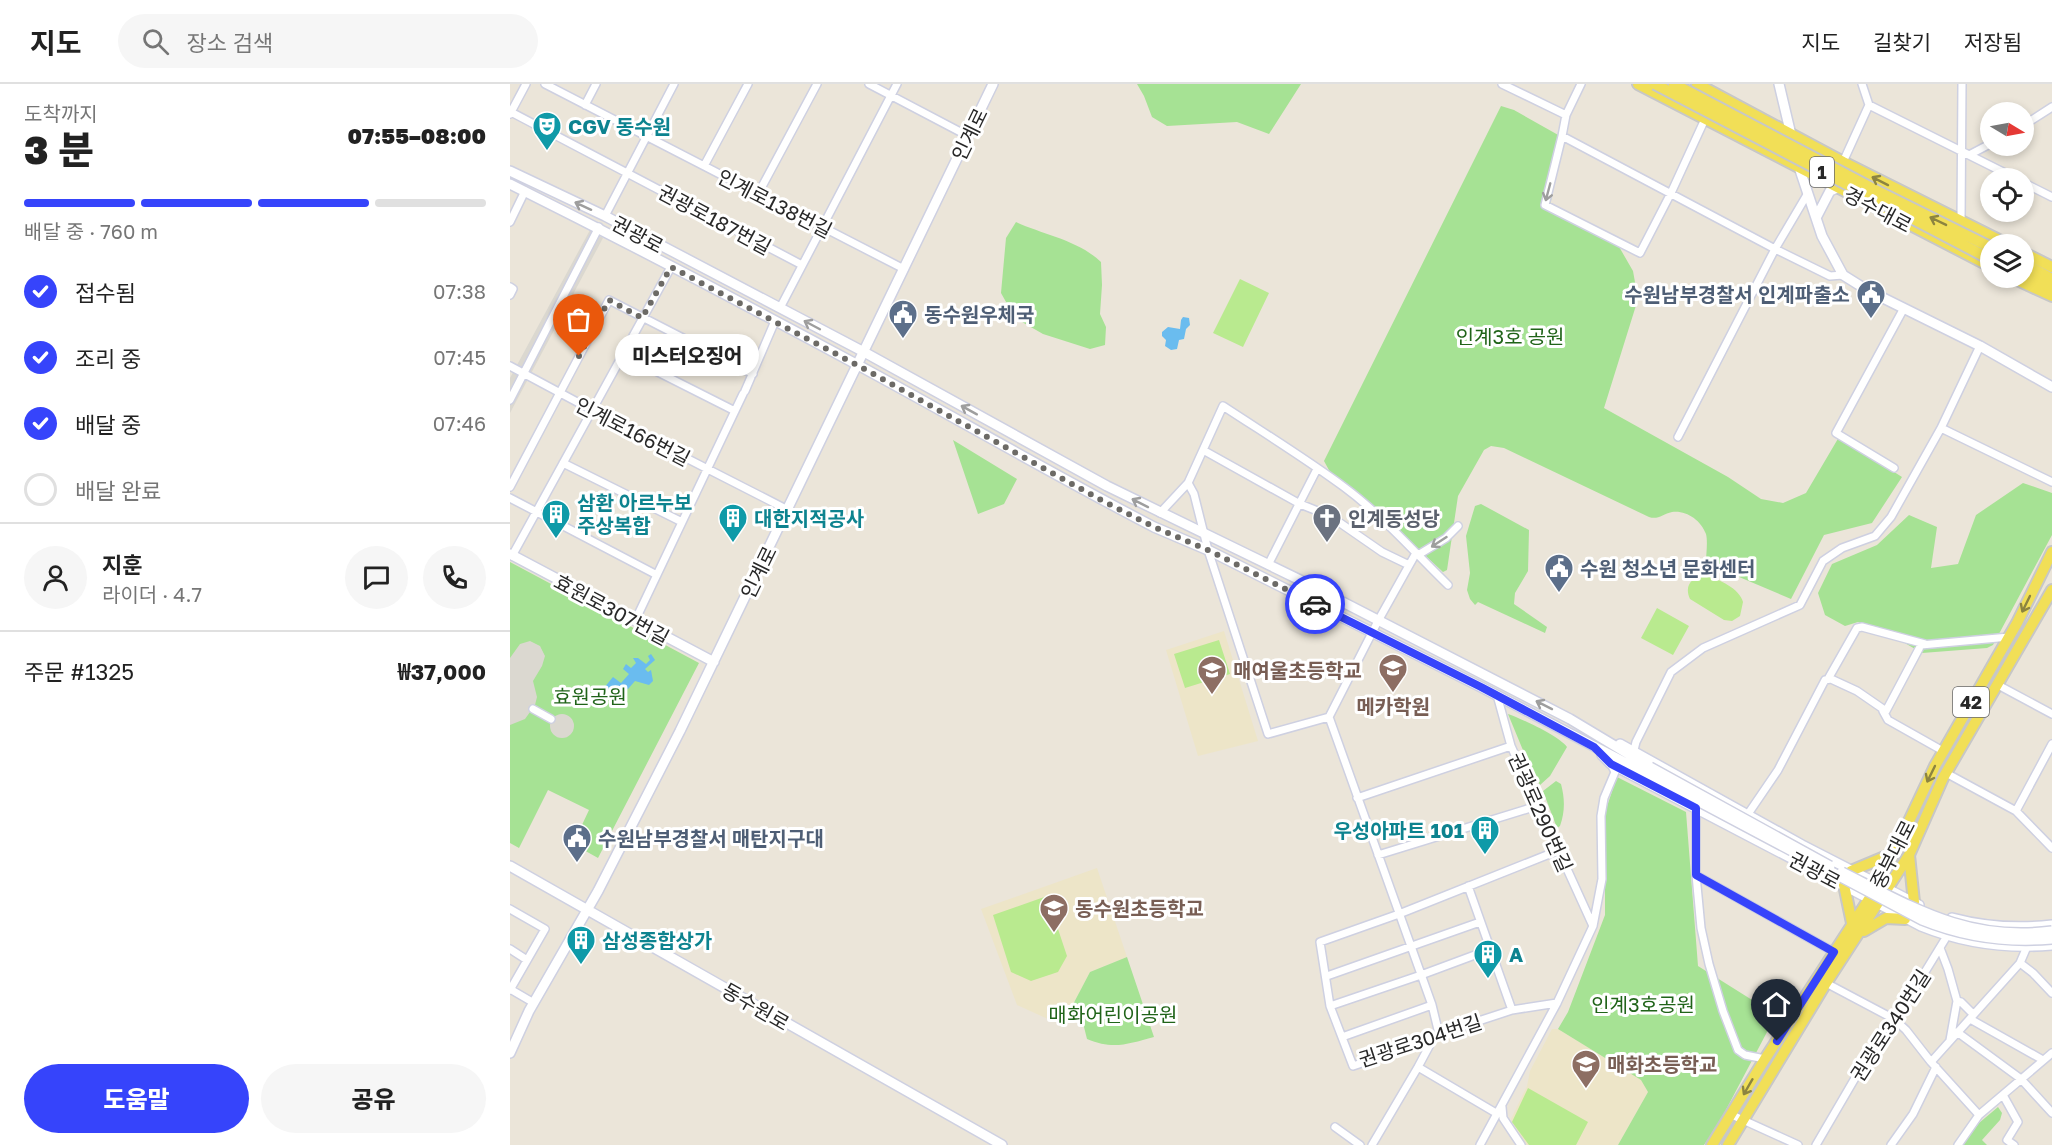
<!DOCTYPE html>
<html lang="ko">
<head>
<meta charset="utf-8">
<style>
  body { margin:0; font-family:"Golos Text","Noto Sans KR",sans-serif; background:#f6f6f6; color:#222; height:100vh; display:flex; flex-direction:column; font-size:22px; white-space:nowrap }
  * { box-sizing:border-box; margin:0 }
  p { font-size:20px; color:#767676 }
  .icon { flex:none; width:33px; height:33px; fill:none; stroke:currentColor; stroke-width:2; stroke-linecap:round; stroke-linejoin:round }
  .map { position:relative; flex:1; overflow:hidden }
  .side { display:flex; flex-direction:column; background:#fff; width:510px }
  .side>* { flex:none }
  .needle { width:39px; rotate:100deg }
  .tools { position:absolute; left:1470px; top:18px; display:grid; gap:12px }
  .tools a { display:grid; place-items:center; width:54px; height:54px; border-radius:50%; background:#fff; box-shadow:0 3px 9px #0003; font-size:30px }
  .pin { position:absolute; display:grid; place-items:center; width:51px; height:51px; color:#fff; margin:-62px -26px; border-radius:50% 50% 50% 0; rotate:-45deg; box-shadow:0 0 6px #0007 }
  .pin .icon { rotate:45deg }
  .courier { position:absolute; display:grid; place-items:center; width:60px; height:60px; margin:-30px; border:4px solid #3644fb; border-radius:50%; background:#fff; color:#222; box-shadow:0 2px 8px #0007 }
  .bubble { position:absolute; height:42px; border-radius:21px; background:#fff; box-shadow:0 3px 9px #0003; font-size:20px; font-weight:800; line-height:42px; text-align:center }
  .summary em { font-style:normal; font-weight:800 }
  .summary div { display:flex; flex-direction:column-reverse }
  .summary { display:flex; align-items:center; justify-content:space-between; height:102px; padding:0 24px }
  h1 { font-size:39px; font-weight:800; line-height:45px }
  .bar { display:grid; grid-template-columns:repeat(4,1fr); gap:9px 6px; align-content:center; height:72px; padding:0 24px }
  .bar i { height:8px; border-radius:4px; background:#e0e0e0 }
  .bar .current { background:#3644fb }
  .bar p { grid-column:span 4 }
  .line { display:flex; align-items:center; gap:15px; padding:0 24px; border-top:2px solid #e0e0e0 }
  .line div { flex:1 }
  .round { display:grid; place-items:center; flex:none; width:63px; height:63px; border-radius:32px; background:#f6f6f6 }
  ol { padding:0 24px; list-style:none }
  li { display:flex; align-items:center; gap:18px; height:66px }
  li p { margin-inline-start:auto }
  li .icon { padding:6px; border-radius:50%; background:#3644fb; color:#fff; stroke-width:4 }
  li:last-child { color:#767676 }
  li i { width:33px; height:33px; border:3px solid #e0e0e0; border-radius:50% }
  .primary-button { display:flex; gap:12px; margin-top:auto; padding:12px 24px }
  .primary-button a { flex:1; height:69px; border-radius:36px; background:#3644fb; color:#fff; font-size:24px; font-weight:800; line-height:69px; text-align:center }
  .primary-button a+a { background:#f6f6f6; color:#222 }
  header { display:flex; align-items:center; gap:36px; box-sizing:border-box; height:84px; padding:0 30px; background:#fff; border-bottom:2px solid #e0e0e0 }
  header strong { font-size:28px }
  nav { display:flex; gap:33px; margin-inline-start:auto; font-size:21px }
  .search { width:420px; height:54px; background:#f6f6f6; display:flex; align-items:center; gap:15px; box-sizing:border-box; padding:0 21px; border-radius:33px; color:#767676; font-size:22px }
  main { display:flex; flex:1; min-height:0 }
  .map>svg:first-child { display:block }
  .education { fill:#ede5c8 }
  .green { fill:#a6e294 }
  .pitch { fill:#b9ea8f }
  .plaza { fill:#dbd8d0 }
  .water { fill:#6abcef }
  .lines { fill:none; stroke-linecap:round; stroke-linejoin:round }
  .street-casing { stroke:#ced0e1; stroke-width:10 }
  .secondary-casing { stroke:#ced0e1; stroke-width:12 }
  .primary-casing { stroke:#c7c7c7; stroke-width:14 }
  .street { stroke:#fff; stroke-width:7 }
  .secondary { stroke:#fff; stroke-width:9 }
  .primary { stroke:#f1df57; stroke-width:10 }
  .secondary-bridge-casing { stroke:#ced0e1; stroke-width:12; stroke-linecap:butt }
  .primary-bridge-casing { stroke:#c7c7c7; stroke-width:14; stroke-linecap:butt }
  .secondary-bridge { stroke:#fff; stroke-width:9 }
  .primary-bridge { stroke:#f1df57; stroke-width:10 }
  .oneway { stroke:#8c8440 }
  .oneway2 { stroke:#9e9e9e }
  .done { stroke:#6c6a66; stroke-width:6; stroke-dasharray:0 10.8 }
  .route { stroke:#3644fb; stroke-width:8 }
  .labels { text-anchor:middle; dominant-baseline:central; stroke-width:6; stroke-linejoin:round; paint-order:stroke }
  .shield { fill:#fff; stroke:#686868; stroke-width:1.5 }
  .shield-label { font-size:18px; font-weight:bold; fill:#282828 }
  .culture-label { font-size:20px; font-weight:bold; fill:#0d838f; stroke:#fff; text-anchor:start }
  .street-label { font-size:20px; fill:#282828; stroke:#fff }
  .service-label { font-size:20px; font-weight:bold; fill:#4e5e75; stroke:#fff; text-anchor:start }
  .park-label { font-size:20px; fill:#206419; stroke:#fff }
  .worship-label { font-size:20px; font-weight:bold; fill:#5b616d; stroke:#fff; text-anchor:start }
  .education-label { font-size:20px; font-weight:bold; fill:#785e54; stroke:#fff; text-anchor:start }
</style>
</head>
<body>
<header>
<strong>지도</strong>
<div class="search"><svg class="icon" aria-label="search" viewBox="0 0 24 24"><circle cx="10" cy="10" r="6"/><path d="M15 15l6 6"/></svg>장소 검색</div>
<nav><a>지도</a><a>길찾기</a><a>저장됨</a></nav>
</header>
<main>
<section class="side">
<div class="summary"><div><h1>3 분</h1><p>도착까지</p></div><em>07:55–08:00</em></div>
<div class="bar"><i class="current"></i><i class="current"></i><i class="current"></i><i></i><p>배달 중 · 760 m</p></div>
<ol>
<li><svg class="icon" aria-label="check" viewBox="0 0 24 24"><path d="M5 12l5 5 9-10"/></svg>접수됨<p>07:38</p></li>
<li><svg class="icon" aria-label="check" viewBox="0 0 24 24"><path d="M5 12l5 5 9-10"/></svg>조리 중<p>07:45</p></li>
<li><svg class="icon" aria-label="check" viewBox="0 0 24 24"><path d="M5 12l5 5 9-10"/></svg>배달 중<p>07:46</p></li>
<li><i></i>배달 완료</li>
</ol>
<div class="line" style="height:108px"><a class="round"><svg class="icon" aria-label="person" viewBox="0 0 24 24"><circle cx="12" cy="8" r="4"/><path d="M4 21q1-7 8-7t8 7"/></svg></a><div><b>지훈</b><p>라이더 · 4.7</p></div><a class="round"><svg class="icon" aria-label="chat" viewBox="0 0 24 24"><path d="M4 5h16v11H9l-5 4z"/></svg></a><a class="round"><svg class="icon" aria-label="phone" viewBox="0 0 24 24"><path d="M5 4h4l2 5-3 2q2 4 5 5l2-3 5 2v4C11 20 4 13 5 4z"/></svg></a></div>
<div class="line" style="height:78px"><div>주문 #1325</div><b>₩37,000</b></div>
<div class="primary-button"><a>도움말</a><a>공유</a></div>
</section>
<div class="map">
<svg width="1542" height="1061" viewBox="0 0 1542 1061">
  <rect width="100%" height="100%" fill="#ebe5d9"/>
  <path class="education" d="M714 547 748 657 688 672 656 566Z
    M587 784 617 873 580 888 559 928 538 935 507 921 471 825Z
    M1042 945H1048L1132 996 1138 1008 1108 1061H1016L1003 1045 1001 1035 1017 1002 1020 987Z"/>
  <path class="green" d="M627 0H791L759 50 727 38 657 42 642 33 634 12Z
    M991 22 1004 26 1050 52 1040 124 1104 154 1123 187 1128 215 1094 324 1218 393 1251 415 1273 419 1296 409 1329 353 1392 393 1362 439 1314 451 1281 515 1196 479C1196 470 1198 458 1196 450 1191 436 1176 426 1162 428 1153 430 1148 436 1139 433L994 364 981 362 974 366 948 412 937 486 933 488 847 408 820 388 814 377Z
    M506 138C534 151 568 156 591 178L592 201 590 230 596 243 595 261 580 265 533 250 505 234 491 209 496 154Z
    M443 356 507 395 494 420 468 430Z
    M1513 399 1542 409V451L1483 561 1477 564 1412 569 1393 558 1348 538 1335 542 1315 531 1308 509 1322 480 1367 461 1399 431 1427 443 1421 484 1448 480 1466 431Z
    M971 420 1019 446 1018 487 1005 509 1004 520 1037 543 1035 549 968 518 965 521 960 515 957 506 960 489 956 452 965 422Z
    M0 478 189 579 88 774 63 760 79 726 38 706 9 764 0 759Z
    M998 630C1012 635 1049 652 1057 663L1040 692 1030 701 1022 688Z
    M1107 693 1176 728 1188 882 1266 931 1209 1039 1194 1061H1108L1138 1008 1131 996 1048 945 1058 928 1095 831V728Z
    M1046 697 1051 700C1055 715 1055 728 1050 742L1047 744 1033 707Z
    M617 873 644 953C618 960 603 966 577 955L572 935 559 928 580 888Z
    M1488 1023 1492 1029 1490 1036 1472 1056 1477 1061H1453L1469 1039Z"/>
  <path class="pitch" d="M730 195 759 209 733 263 703 249Z
    M1195 492C1208 494 1230 505 1233 518L1230 532 1222 537 1214 536 1180 515C1174 502 1181 493 1195 492Z
    M1147 524 1179 542 1163 571 1131 554Z
    M709 556 720 590 675 604 664 570Z
    M537 812 557 872 548 888 521 897 501 888 483 831Z
    M1018 1004 1078 1038 1066 1061H1019L1002 1038Z"/>
  <path class="plaza" d="M80 146 93 154 0 329V294Z
    M20 557 30 562 35 572 32 582 23 597 27 613 25 621 15 635 0 641V574L10 560Z
    M40 642a12 12 0 1 1 24 0a12 12 0 1 1-24 0Z"/>
  <path class="water" d="M673 233 679 234 680 241 676 245 674 255 669 256 667 265 661 266 655 262 656 256 652 252V248L658 243 670 245 671 236Z
    M141 570 145 576 135 585 138 588 141 586 143 597 139 601 125 597 118 605 113 603 103 609 100 614 93 616V605L103 593 111 599 119 590 113 585 116 580 121 584 126 579 123 574H128L136 580 140 576 138 572Z"/>
  <g class="lines">
    <g class="street-casing">
      <path id="street" d="M35 0 394 185
        M359 0 458 52
        M992 0 1056 31 1071 0
        M75 21 86 0
        M1359 21 1505 94
        M1 28 292 181
        M0 30 16 0
        M1056 31 1052 52 1265 165 1320 192 1333 191
        M1514 41 1542 23
        M1052 52 1035 121 1130 169 1161 109 1195 35
        M1459 71 1480 60
        M1333 78 1359 21 1352 0
        M194 82 238 0
        M1514 99 1542 113
        M248 110 307 0
        M95 132 164 0
        M1451 137 1452 0
        M0 138 15 107
        M0 203 3 205 0 211
        M270 224 387 0
        M112 270 225 327
        M0 282 82 326 278 426
        M235 307 265 237
        M0 316 89 143
        M1431 344 1542 398
        M1168 353 1265 165 1298 109
        M693 366 790 420 820 432 872 468 899 481
        M53 379 172 438
        M1384 384 1326 349 1394 224
        M678 399 684 410 698 466 758 650 819 633
        M0 403 99 216 243 290
        M0 414 147 491
        M650 429 678 399 713 322C754 349 795 374 834 403 872 431 904 468 938 501
        M906 469 868 537 819 633 922 921 929 950
        M908 471 936 454 948 442
        M2 472 161 183
        M758 481 807 385
        M125 537 233 310
        M1318 595 1347 544 1352 543 1415 560
        M1488 601 1542 630
        M987 611 1001 662 1083 842
        M23 625 41 635
        M1373 627 1378 636 1433 667
        M1124 666 1126 658 1161 588 1193 564 1290 521 1313 477 1332 464 1365 452 1381 433 1431 344 1470 262
        M1436 689 1506 727 1542 764
        M847 714 1001 662
        M1186 724V791L1191 844 1199 880 1213 927 1228 966 1235 971 1255 975
        M1506 727 1542 660
        M1238 730 1268 686 1315 596 1321 595 1347 607 1376 627 1411 561 1499 553
        M868 771 1027 722
        M1186 791 1324 868
        M958 802 1002 926
        M0 825 35 845 0 906
        M1430 864 1438 885 1447 917 1451 918 1463 930
        M0 865 17 876
        M1510 879 1523 889 1542 909
        M817 892 970 838
        M1316 899 1384 935 1396 946 1421 978 1469 1031
        M0 905 24 919
        M1047 919 1002 926 929 950 923 955 843 982 820 922 810 858 889 830 1047 767
        M820 922 911 891 981 865
        M1460 935 1533 976
        M1447 948 1511 995 1542 1029
        M832 953 922 921
        M1440 956 1447 917
        M1421 978 1510 879 1519 858
        M908 983 986 1029
        M1493 1011 1508 1038 1497 1056 1504 1061
        M992 1023 993 1034 1011 1061
        M1222 1031 1288 1061
        M825 1043 850 1061
        M862 1061 908 983 923 955
        M970 1061 1047 919 1083 842 1092 795 1091 732 1094 714 1105 688 1101 680
        M1306 1061 1376 941 1388 932 1437 852
        M1381 1061 1403 1030 1426 983
        M1448 1061 1469 1031 1542 969"/>
    </g>
    <g class="secondary-casing">
      <path id="secondary" d="M1269 0 1282 55
        M1288 80 1312 152 1333 191 1357 206 1470 262 1542 303
        M0 87 95 132 354 268 597 402 790 496 1060 635 1140 683
        M0 100C116 158 231 218 346 280 446 334 544 391 644 443L698 466 971 603 1137 690
        M1306 134 1320 107 1327 104
        M0 470 204 578
        M1110 660 1292 761 1409 821
        M1092 671 1101 680 1122 691 1411 842C1453 859 1497 865 1542 861
        M0 782 492 1061
        M1442 834C1476 843 1507 845 1542 841
        M0 969 19 927 88 807 170 647 483 0"/>
    </g>
    <g class="primary-casing">
      <path id="primary" d="M1128 0 1480 182
        M1187 0 1333 78 1497 160
        M1514 169 1542 183
        M1514 180 1542 195
        M1516 192 1542 204
        M1503 194 1542 212
        M1399 771 1404 818
        M1341 787 1384 769
        M1334 801 1342 839
        M1354 847 1376 834 1395 835
        M1202 1061 1255 975 1359 815 1384 769 1425 682 1507 539 1542 468
        M1218 1061 1316 899 1399 771 1433 694 1542 506"/>
    </g>
    <use href="#street" class="street"/>
    <use href="#secondary" class="secondary"/>
    <use href="#primary" class="primary"/>
    <g class="secondary-bridge-casing">
      <path id="secondary-bridge" d="M1140 683 1320 782
        M1137 690 1412 836C1454 853 1497 859 1542 855
        M1332 788C1404 824 1458 858 1542 847"/>
    </g>
    <g class="primary-bridge-casing">
      <path id="primary-bridge" d="M1145 0 1480 175
        M1164 0 1369 108 1480 163"/>
    </g>
    <use href="#secondary-bridge" class="secondary-bridge"/>
    <use href="#primary-bridge" class="primary-bridge"/>
  </g>
  <defs><path id="oneway-shaft" d="M-6 0H5M1.5-3L5.5 0L1.5 3" fill="none" stroke-width="1.6" stroke-linecap="round" stroke-linejoin="round" transform="scale(1.5)"/></defs>
  <g class="oneway">
    <use href="#oneway-shaft" transform="translate(1370 97) rotate(-153)"/>
    <use href="#oneway-shaft" transform="translate(1428 137) rotate(-154)"/>
    <use href="#oneway-shaft" transform="translate(1516 520) rotate(116)"/>
    <use href="#oneway-shaft" transform="translate(1421 690) rotate(116)"/>
    <use href="#oneway-shaft" transform="translate(1238 1003) rotate(120)"/>
  </g>
  <g class="oneway2">
    <use href="#oneway-shaft" transform="translate(1038 108) rotate(105)"/>
    <use href="#oneway-shaft" transform="translate(73 122) rotate(-155)"/>
    <use href="#oneway-shaft" transform="translate(302 241) rotate(-152)"/>
    <use href="#oneway-shaft" transform="translate(459 326) rotate(-151)"/>
    <use href="#oneway-shaft" transform="translate(630 419) rotate(-153)"/>
    <use href="#oneway-shaft" transform="translate(929 458) rotate(147)"/>
    <use href="#oneway-shaft" transform="translate(1034 621) rotate(-153)"/>
  </g>
  <g class="lines">
    <path class="done" d="M69 272 99 216 132 234 161 183 347 281 591 416 644 443 698 466 805 520"/>
    <path class="route" d="M805 520 971 603 1084 663 1101 680 1186 724V791L1324 868 1267 957"/>
  </g>
  <defs>
    <g id="theatre-pin" transform="scale(1.5)"><path d="M0 17L-7.5 6A9.5 9.5 0 1 1 7.5 6Z" fill="#0f9aa8" stroke="#fff"/><path d="M-5-5.5Q0-4 5-5.5V0Q5 5 0 6Q-5 5-5 0ZM-3.3-2.5H-1v1.5H-3.3ZM1-2.5H3.3v1.5H1ZM-2.8 1Q0 5.5 2.8 1Z" fill="#fff"/></g>
    <g id="civic-pin" transform="scale(1.5)"><path d="M0 17L-7.5 6A9.5 9.5 0 1 1 7.5 6Z" fill="#5c6f8a" stroke="#fff"/><path d="M-.6-6.5H3V-4.5H.6V-3L4-1V1h2V6H-6V1h2V-1L-.6-3ZM-1.2 2.5V6h2.4V2.5Z" fill="#fff"/></g>
    <g id="building-pin" transform="scale(1.5)"><path d="M0 17L-7.5 6A9.5 9.5 0 1 1 7.5 6Z" fill="#0f9aa8" stroke="#fff"/><path d="M-4-6H4V6H1V3H-1V6H-4ZM-2.5-4.3h1.7v1.8h-1.7ZM.8-4.3h1.7v1.8H.8ZM-2.5-1h1.7V.8h-1.7ZM.8-1h1.7V.8H.8Z" fill="#fff"/></g>
    <g id="church-pin" transform="scale(1.5)"><path d="M0 17L-7.5 6A9.5 9.5 0 1 1 7.5 6Z" fill="#6b7280" stroke="#fff"/><path d="M-1.2-6h2.4v3.5h3.3v2.4h-3.3V6h-2.4V-.1h-3.3v-2.4h3.3Z" fill="#fff"/></g>
    <g id="school-pin" transform="scale(1.5)"><path d="M0 17L-7.5 6A9.5 9.5 0 1 1 7.5 6Z" fill="#8d6e63" stroke="#fff"/><path d="M0-5L7-2L0 1L-7-2ZM-4 1L0 2.5L4 1V4Q0 6-4 4Z" fill="#fff"/></g>
  </defs>
  <g fill-rule="evenodd">
    <use href="#theatre-pin" x="37" y="42"/>
    <use href="#civic-pin" x="1361" y="210"/>
    <use href="#civic-pin" x="393" y="230"/>
    <use href="#building-pin" x="46" y="430"/>
    <use href="#building-pin" x="223" y="434"/>
    <use href="#church-pin" x="817" y="434"/>
    <use href="#civic-pin" x="1049" y="484"/>
    <use href="#school-pin" x="883" y="584"/>
    <use href="#school-pin" x="702" y="586"/>
    <use href="#building-pin" x="975" y="746"/>
    <use href="#civic-pin" x="67" y="754"/>
    <use href="#school-pin" x="544" y="824"/>
    <use href="#building-pin" x="71" y="856"/>
    <use href="#building-pin" x="978" y="870"/>
    <use href="#school-pin" x="1076" y="980"/>
  </g>
  <g class="labels">
    <g class="shield">
      <rect x="1300" y="73" width="24" height="30" rx="4.5"/>
      <rect x="1443" y="603" width="36" height="30" rx="4.5"/>
    </g>
    <g class="shield-label">
      <text x="1312" y="88">1</text>
      <text x="1461" y="618">42</text>
    </g>
    <g class="culture-label">
      <text x="58" y="42">CGV 동수원</text>
      <text x="67" y="418">삼환 아르누보<tspan x="67" dy="23">주상복합</tspan></text>
      <text x="244" y="434">대한지적공사</text>
      <text x="954" y="746" text-anchor="end">우성아파트 101</text>
      <text x="92" y="856">삼성종합상가</text>
      <text x="999" y="870">A</text>
    </g>
    <g class="street-label">
      <text transform="translate(459 50) rotate(-64)">인계로</text>
      <text transform="translate(265 119) rotate(27)">인계로138번길</text>
      <text transform="translate(1368 125) rotate(28)">경수대로</text>
      <text transform="translate(205 135) rotate(28)">권광로187번길</text>
      <text transform="translate(128 150) rotate(28)">권광로</text>
      <text transform="translate(123 347) rotate(27)">인계로166번길</text>
      <text transform="translate(248 488) rotate(-64)">인계로</text>
      <text transform="translate(102 525) rotate(28)">효원로307번길</text>
      <text transform="translate(1031 728) rotate(66)">권광로290번길</text>
      <text transform="translate(1382 770) rotate(-63)">중부대로</text>
      <text transform="translate(1305 786) rotate(28)">권광로</text>
      <text transform="translate(246 922) rotate(30)">동수원로</text>
      <text transform="translate(1380 941) rotate(-57)">권광로340번길</text>
      <text transform="translate(910 956) rotate(-18)">권광로304번길</text>
    </g>
    <g class="service-label">
      <text x="1340" y="210" text-anchor="end">수원남부경찰서 인계파출소</text>
      <text x="414" y="230">동수원우체국</text>
      <text x="1070" y="484">수원 청소년 문화센터</text>
      <text x="88" y="754">수원남부경찰서 매탄지구대</text>
    </g>
    <g class="park-label">
      <text x="1000" y="252">인계3호 공원</text>
      <text x="80" y="612">효원공원</text>
      <text x="1133" y="920">인계3호공원</text>
      <text x="603" y="930">매화어린이공원</text>
    </g>
    <g class="worship-label">
      <text x="838" y="434">인계동성당</text>
    </g>
    <g class="education-label">
      <text x="723" y="586">매여울초등학교</text>
      <text x="883" y="622" text-anchor="middle">메카학원</text>
      <text x="565" y="824">동수원초등학교</text>
      <text x="1097" y="980">매화초등학교</text>
    </g>
  </g>
</svg>
<div class="tools">
<a><svg class="needle" viewBox="-14 -14 28 28"><path d="M0-13l5 13h-10z" fill="#e53935"/><path d="M0 13l5-13h-10z" fill="#767676"/></svg></a>
<a><svg class="icon" aria-label="locate" viewBox="0 0 24 24"><circle cx="12" cy="12" r="6"/><path d="M12 2v4M12 18v4M2 12h4M18 12h4"/></svg></a>
<a><svg class="icon" aria-label="layers" viewBox="0 0 24 24"><path d="M12 4l9 5-9 5-9-5zM3 14l9 5 9-5"/></svg></a>
</div>
<div class="pin" style="left:69px;top:272px;background:#ea580c"><svg class="icon" aria-label="bag" viewBox="0 0 24 24"><path d="M5 8h14l-1 12H6zM9 8a3 3 0 0 1 6 0"/></svg></div>
<div class="pin" style="left:1267px;top:957px;background:#1f2937"><svg class="icon" aria-label="home" viewBox="0 0 24 24"><path d="M3 11l9-7 9 7M6 9v11h12V9"/></svg></div>
<div class="courier" style="left:805px;top:520px"><svg class="icon" aria-label="car" viewBox="0 0 24 24"><path d="M5 17H2v-5l4-1 3-4h7l3 4 3 1v5h-3M9 17h6M6 11h13"/><circle cx="7" cy="17" r="2"/><circle cx="17" cy="17" r="2"/></svg></div>
<div class="bubble" style="left:105px;top:250px;width:144px">미스터오징어</div>
</div>
</main>
</body>
</html>
